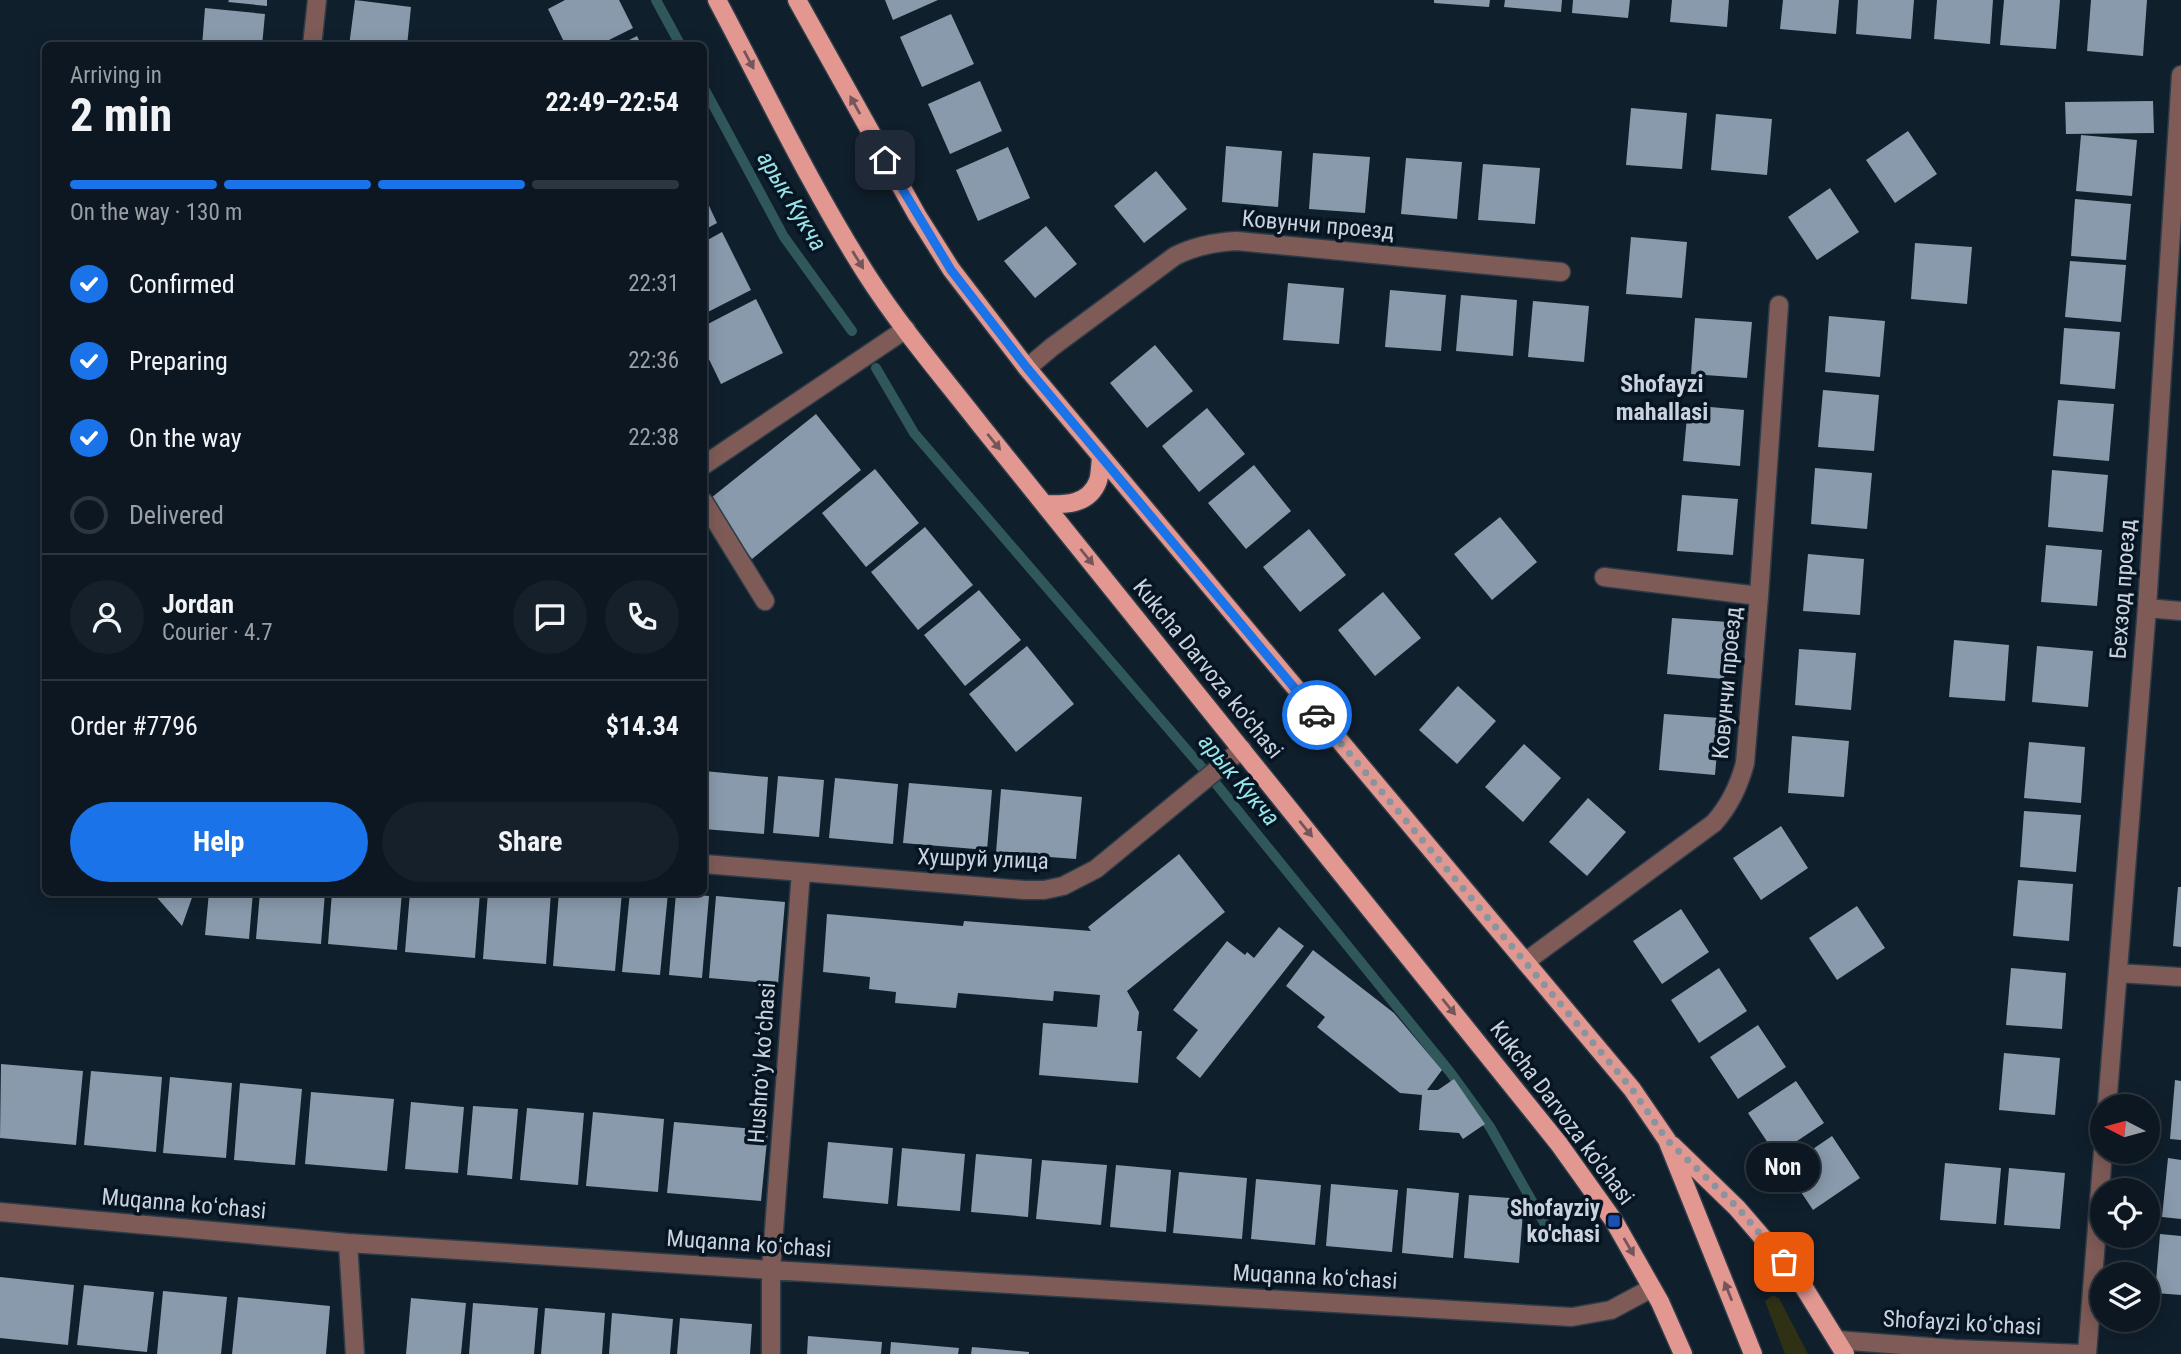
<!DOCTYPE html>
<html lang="en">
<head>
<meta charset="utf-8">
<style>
  body { margin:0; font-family:"Roboto Condensed",sans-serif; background:#15202a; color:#f1f3f6; height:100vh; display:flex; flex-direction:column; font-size:26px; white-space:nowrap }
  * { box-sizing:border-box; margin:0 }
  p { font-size:23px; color:#9a9fa5 }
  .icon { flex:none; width:38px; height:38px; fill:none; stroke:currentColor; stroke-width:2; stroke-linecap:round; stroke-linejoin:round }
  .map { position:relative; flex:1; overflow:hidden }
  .panel { position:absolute; left:42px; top:42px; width:665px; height:854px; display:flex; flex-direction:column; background:#0c1721; border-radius:10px; box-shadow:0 4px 18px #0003,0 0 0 2px #2c363f }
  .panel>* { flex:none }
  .needle { width:46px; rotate:276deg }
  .controls { position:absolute; left:2090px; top:1094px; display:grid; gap:14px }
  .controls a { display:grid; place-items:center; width:70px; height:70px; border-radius:50%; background:#0c1721; box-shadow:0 4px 18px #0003,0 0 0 2px #2c363f; font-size:35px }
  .pin { position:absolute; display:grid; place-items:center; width:60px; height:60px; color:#fff; margin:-30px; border-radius:14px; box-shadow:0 4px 10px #0006 }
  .courier { position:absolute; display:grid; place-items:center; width:70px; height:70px; margin:-35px; border:5px solid #1a73e8; border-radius:50%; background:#fff; color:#222; box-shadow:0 2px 9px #0007 }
  .bubble { position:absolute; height:49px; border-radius:24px; background:#0c1721; box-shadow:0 4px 18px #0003,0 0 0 2px #2c363f; font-size:23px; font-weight:700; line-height:49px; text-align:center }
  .summary em { font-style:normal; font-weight:700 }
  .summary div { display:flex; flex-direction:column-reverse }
  .summary { display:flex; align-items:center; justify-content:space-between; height:119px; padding:0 28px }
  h1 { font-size:46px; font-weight:700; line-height:52px }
  .bar { display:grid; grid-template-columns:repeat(4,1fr); gap:10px 7px; align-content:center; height:84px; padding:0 28px }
  .bar i { height:9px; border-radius:5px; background:#2c363f }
  .bar .current { background:#1a73e8 }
  .bar p { grid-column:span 4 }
  .line { display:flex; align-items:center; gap:18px; padding:0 28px; border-top:2px solid #2c363f }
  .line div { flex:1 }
  .round { display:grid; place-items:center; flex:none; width:74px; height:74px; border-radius:37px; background:#15202a }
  ol { padding:0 28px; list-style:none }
  li { display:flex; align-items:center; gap:21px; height:77px }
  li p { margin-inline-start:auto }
  li .icon { padding:7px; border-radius:50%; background:#1a73e8; color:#fff; stroke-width:4 }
  li:last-child { color:#9a9fa5 }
  li i { width:38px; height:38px; border:4px solid #2c363f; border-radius:50% }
  .primary-button { display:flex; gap:14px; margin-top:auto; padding:14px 28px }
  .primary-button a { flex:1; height:80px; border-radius:42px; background:#1a73e8; color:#fff; font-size:28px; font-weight:700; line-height:80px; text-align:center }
  .primary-button a+a { background:#15202a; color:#f1f3f6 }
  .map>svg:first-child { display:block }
  .green { fill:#2f3115 }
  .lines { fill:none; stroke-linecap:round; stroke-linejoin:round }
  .stream { stroke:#30585b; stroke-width:10 }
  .building { fill:#889aac }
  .minor-casing { stroke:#2e3c48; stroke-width:21 }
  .major-casing { stroke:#2e3c48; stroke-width:21 }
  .minor { stroke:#7e5b57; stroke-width:18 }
  .major { stroke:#e29890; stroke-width:18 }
  .oneway { fill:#74565a }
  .done { stroke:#89949f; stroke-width:7; stroke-dasharray:0 12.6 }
  .route { stroke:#1a73e8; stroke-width:9 }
  .transit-dot { fill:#1a4fb4; stroke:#071523; stroke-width:2.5 }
  .labels { text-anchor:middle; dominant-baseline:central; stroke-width:7; stroke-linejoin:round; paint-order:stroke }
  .street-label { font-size:23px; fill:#cad3dd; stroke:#071523 }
  .poi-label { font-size:23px; font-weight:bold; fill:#cad3dd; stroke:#071523; text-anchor:end }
  .water-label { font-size:24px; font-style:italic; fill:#98e5e9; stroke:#071523 }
  .neighbourhood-label { font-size:24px; font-weight:bold; fill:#cad3dd; stroke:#071523 }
</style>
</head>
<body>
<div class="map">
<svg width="2181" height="1354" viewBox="0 0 2181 1354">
  <rect width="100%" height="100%" fill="#101f2c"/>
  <path class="green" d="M1773 1295 1779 1298 1808 1354H1785L1765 1301Z"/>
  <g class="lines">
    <path class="stream" d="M656 0 681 46
      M704 88 784 237 852 331
      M876 368 914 433 1217 785 1450 1072 1490 1127 1550 1233"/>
  </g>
  <path class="building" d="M229 0H267V6L228 2Z
    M355 0 411 7 407 46H349Z
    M565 0H619L633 28 597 46H566L548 9Z
    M885 0H938L893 20Z
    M1434 0H1490L1489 7 1434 3Z
    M1505 0H1562L1561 12 1504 7Z
    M1573 0H1630L1628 18 1572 13Z
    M1672 0H1729L1727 27 1670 22Z
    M1783 0H1839L1836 34 1780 29Z
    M1858 0H1914L1911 39 1856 34Z
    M1937 0H1993L1990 44 1934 39Z
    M2004 0H2060L2056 49 2000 45Z
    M2091 0H2147L2143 56 2087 51Z
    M205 8 265 14 262 46H202Z
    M951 14 974 64 922 87 900 37Z
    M637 36 642 46H617Z
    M980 81 1002 131 950 154 928 104Z
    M2153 101 2154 133 2066 134 2065 102Z
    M1631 108 1687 113 1682 169 1626 165Z
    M1716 114 1772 119 1767 175 1711 170Z
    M1908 131 1937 174 1895 203 1866 160Z
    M2081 135 2137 140 2132 196 2076 191Z
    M1226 146 1282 151 1278 207 1222 202Z
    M1008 147 1030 198 978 221 956 170Z
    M1313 153 1370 157 1365 213 1309 209Z
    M1406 158 1462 162 1457 219 1401 214Z
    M1483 164 1540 168 1535 224 1478 220Z
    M1156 171 1187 209 1144 243 1114 206Z
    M1830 188 1859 232 1817 260 1788 217Z
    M704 195 717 223 704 230Z
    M2075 199 2131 204 2126 260 2071 256Z
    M1046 226 1077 264 1035 298 1004 261Z
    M722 232 751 290 704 314V242Z
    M1631 237 1687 242 1682 298 1626 294Z
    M1915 243 1972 247 1967 304 1911 299Z
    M2070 261 2126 265 2121 322 2065 317Z
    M1288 283 1344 288 1339 344 1283 340Z
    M1390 290 1446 295 1441 351 1385 347Z
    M1461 295 1517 300 1513 356 1456 351Z
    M756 299 783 353 721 384 704 349V326Z
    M1533 301 1589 306 1584 362 1528 357Z
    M1829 316 1885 321 1880 377 1825 372Z
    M1695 318 1752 322 1747 378 1691 374Z
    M2064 328 2120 332 2115 389 2060 384Z
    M1155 345 1193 391 1147 428 1110 383Z
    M1823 390 1879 395 1874 451 1818 447Z
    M2058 400 2114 404 2109 461 2053 456Z
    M1688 405 1744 410 1740 466 1683 461Z
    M1207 408 1245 454 1199 492 1162 446Z
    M816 414 861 470 752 559 706 502Z
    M1254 465 1291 511 1246 549 1208 503Z
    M1815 468 1872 473 1867 529 1811 524Z
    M875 469 919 523 866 567 822 513Z
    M2052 470 2108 475 2103 532 2048 527Z
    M1682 495 1738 499 1733 555 1677 551Z
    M1500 517 1537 562 1492 600 1454 554Z
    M925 527 973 585 918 630 871 572Z
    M1309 529 1346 575 1300 612 1263 567Z
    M2046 545 2102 550 2097 606 2041 602Z
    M1808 554 1864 559 1860 615 1803 611Z
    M979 590 1021 640 965 686 924 635Z
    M1383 592 1421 638 1375 676 1338 630Z
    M1672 618 1728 622 1724 679 1667 674Z
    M1954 640 2009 645 2005 701 1949 697Z
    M1027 646 1074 704 1016 752 969 694Z
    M2037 646 2093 651 2088 707 2032 702Z
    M1799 649 1856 653 1851 710 1795 705Z
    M1458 686 1496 721 1457 764 1419 730Z
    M1664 714 1720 718 1715 775 1659 770Z
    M1792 736 1849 741 1844 797 1788 793Z
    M2029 742 2085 747 2081 803 2024 798Z
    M1524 744 1561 778 1523 822 1485 787Z
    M704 771 768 777 764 834 704 829Z
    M778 776 824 780 819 837 773 833Z
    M835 778 898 784 893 844 829 838Z
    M909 783 992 790 987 850 903 843Z
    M1001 789 1082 797 1076 859 996 853Z
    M1588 798 1626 832 1587 876 1549 842Z
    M2024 811 2081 815 2076 872 2020 867Z
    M1781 826 1808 868 1761 900 1733 858Z
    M1179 854 1225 912 1127 991 1139 1012 1137 1031H1142L1138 1083 1039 1075 1043 1023 1097 1027 1100 995 1054 991 1053 1001 958 993 956 1008 895 1003 896 992 869 989 870 977 823 972 827 914 963 926 964 921 1091 931 1088 927Z
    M2018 880 2073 884 2069 941 2013 936Z
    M2178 887H2181V947L2173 946Z
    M152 892H194L182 926Z
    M209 892H253L249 939 205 935Z
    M260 892H325L321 944 256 939Z
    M332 892H402L397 950 328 944Z
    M410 892H480L475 958 405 952Z
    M488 892H551L546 964 483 959Z
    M559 892H622L615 971 553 966Z
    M630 892 668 893 660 975 622 972Z
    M676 893 709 896 702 978 669 975Z
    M716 896 785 902 778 984 709 978Z
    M1857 906 1885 948 1837 980 1809 938Z
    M1681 909 1709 952 1662 984 1633 941Z
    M1279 927 1304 946 1200 1078 1176 1058 1198 1030 1173 1010 1227 941 1245 955 1247 952 1254 958Z
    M1313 950 1394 1013 1442 1070 1427 1090H1438L1454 1079 1485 1124 1463 1139 1459 1133 1419 1130 1422 1095 1400 1093 1317 1027 1325 1017 1286 986Z
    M1719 968 1747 1011 1699 1043 1671 1000Z
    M2011 968 2066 973 2062 1029 2006 1025Z
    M1758 1025 1786 1067 1738 1099 1710 1057Z
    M2004 1053 2060 1058 2055 1115 1999 1110Z
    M1 1064 83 1071 76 1145 0 1138Z
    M91 1071 162 1077 156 1152 84 1145Z
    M170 1077 232 1083 226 1158 163 1153Z
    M2175 1080 2181 1081V1140L2170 1139Z
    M1796 1081 1824 1123 1776 1155 1748 1113Z
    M240 1083 302 1089 295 1165 234 1160Z
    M311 1092 394 1099 387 1171 305 1164Z
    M411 1102 464 1107 458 1173 405 1169Z
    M473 1106 518 1109 512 1179 467 1175Z
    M527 1108 584 1113 578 1185 520 1180Z
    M593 1112 664 1119 658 1192 586 1186Z
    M674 1122 768 1130 761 1201 667 1193Z
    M1832 1136 1860 1178 1813 1210 1785 1168Z
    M828 1142 893 1148 888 1204 823 1198Z
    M902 1148 965 1154 960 1211 897 1206Z
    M976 1154 1032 1159 1028 1217 971 1212Z
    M2168 1158 2181 1160V1219L2162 1217Z
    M1042 1160 1107 1165 1101 1225 1036 1219Z
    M1945 1163 2001 1168 1996 1224 1940 1220Z
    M1116 1165 1171 1170 1166 1232 1110 1227Z
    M2009 1168 2065 1173 2060 1229 2004 1225Z
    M1179 1172 1247 1178 1242 1239 1173 1233Z
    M1256 1179 1321 1185 1315 1245 1251 1239Z
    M1331 1184 1398 1190 1392 1252 1326 1246Z
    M1407 1188 1459 1193 1453 1258 1402 1253Z
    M1469 1195 1524 1199 1519 1263 1464 1258Z
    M2160 1234 2181 1236V1295L2155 1293Z
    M0 1277 74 1285 68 1345 0 1338Z
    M84 1285 154 1292 147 1352 77 1345Z
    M163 1291 227 1297 221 1354H157Z
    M238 1297 330 1306 326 1354H232Z
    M411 1298 466 1303 461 1354H406Z
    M473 1303 538 1308 534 1354H469Z
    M545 1308 605 1313 602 1354H541Z
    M612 1313 673 1319 670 1354H609Z
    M680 1318 752 1324 750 1354H677Z
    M808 1336 882 1342 881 1354H807Z
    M891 1342 959 1348 958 1354H890Z
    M972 1347 1029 1352V1354H971Z"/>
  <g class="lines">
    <g class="minor-casing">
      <path id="minor" d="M312 46 317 0
        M1027 368 1052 347 1175 256C1195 246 1215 242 1237 241L1561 272
        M704 465 906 329
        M704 502 765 601
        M1604 577 1759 596
        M2147 608 2181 611
        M704 864 1024 890H1044L1063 886 1096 869 1242 749
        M1525 962 1714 823C1730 805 1739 786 1745 763L1759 596 1779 305
        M2118 973 2181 977
        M2107 1106 2147 608 2181 75
        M0 1212 348 1243 771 1270 1572 1317 1611 1310 1652 1288
        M348 1243 355 1354
        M1837 1340 1955 1349 2084 1354
        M771 1354V1270L801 872
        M2087 1354 2103 1152"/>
    </g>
    <g class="major-casing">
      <path id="major" d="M717 0C766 92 811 187 867 275 901 328 943 377 982 427L1559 1144 1614 1221 1660 1302 1683 1354
        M797 0 917 215 951 269 1027 368 1632 1089 1667 1140 1753 1354
        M1044 504C1065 505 1089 505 1098 481 1100 475 1100 465 1101 458
        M1672 1145 1737 1208 1800 1281 1845 1354"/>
    </g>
    <use href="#minor" class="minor"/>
    <use href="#major" class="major"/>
  </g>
  <defs><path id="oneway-solid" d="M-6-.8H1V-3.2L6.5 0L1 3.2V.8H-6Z" transform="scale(1.75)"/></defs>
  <g class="oneway">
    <use href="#oneway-solid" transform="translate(749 60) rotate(62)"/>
    <use href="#oneway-solid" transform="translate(855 105) rotate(-119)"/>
    <use href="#oneway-solid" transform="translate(858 260) rotate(58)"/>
    <use href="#oneway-solid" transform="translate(994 442) rotate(51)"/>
    <use href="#oneway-solid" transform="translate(1087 557) rotate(51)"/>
    <use href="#oneway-solid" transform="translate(1306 829) rotate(51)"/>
    <use href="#oneway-solid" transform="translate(1449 1007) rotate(51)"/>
    <use href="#oneway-solid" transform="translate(1629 1247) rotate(60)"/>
    <use href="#oneway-solid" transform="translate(1728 1291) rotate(-112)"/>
  </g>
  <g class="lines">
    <path class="done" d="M1317 715 1632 1089 1667 1140 1738 1208 1784 1262"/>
    <path class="route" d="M885 160 951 270 1027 368 1317 715"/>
  </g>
  <rect class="transit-dot" x="1607" y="1214" width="14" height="14" rx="3.5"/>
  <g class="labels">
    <g class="street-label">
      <text transform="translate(1318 225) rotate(5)">Ковунчи проезд</text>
      <text transform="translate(2123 589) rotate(-86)">Бехзод проезд</text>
      <text transform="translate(1208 669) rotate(51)">Kukcha Darvoza ko'chasi</text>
      <text transform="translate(1727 683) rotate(-85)">Ковунчи проезд</text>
      <text transform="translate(983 859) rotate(2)">Хушруй улица</text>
      <text transform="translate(762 1063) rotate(-86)">Hushroʻy koʻchasi</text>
      <text transform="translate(1562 1113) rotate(53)">Kukcha Darvoza ko'chasi</text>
      <text transform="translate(184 1204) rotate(5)">Muqanna koʻchasi</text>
      <text transform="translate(749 1244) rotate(4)">Muqanna koʻchasi</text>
      <text transform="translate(1315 1277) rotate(3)">Muqanna koʻchasi</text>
      <text transform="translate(1962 1323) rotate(3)">Shofayzi koʻchasi</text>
    </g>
    <g class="poi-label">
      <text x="1600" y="1208">Shofayziy<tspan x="1600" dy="26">ko'chasi</tspan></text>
    </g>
    <g class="water-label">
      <text transform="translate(792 201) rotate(59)">арык Кукча</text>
      <text transform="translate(1239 780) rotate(50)">арык Кукча</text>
    </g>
    <g class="neighbourhood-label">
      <text x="1662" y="384">Shofayzi<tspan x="1662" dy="28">mahallasi</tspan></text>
    </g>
  </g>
</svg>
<div class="controls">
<a><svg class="needle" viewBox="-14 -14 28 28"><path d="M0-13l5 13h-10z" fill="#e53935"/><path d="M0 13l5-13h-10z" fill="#9a9fa5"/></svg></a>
<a><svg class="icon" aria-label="locate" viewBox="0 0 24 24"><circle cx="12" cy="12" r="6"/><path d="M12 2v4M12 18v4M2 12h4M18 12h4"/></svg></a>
<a><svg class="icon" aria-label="layers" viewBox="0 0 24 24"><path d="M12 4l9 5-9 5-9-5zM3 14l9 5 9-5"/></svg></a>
</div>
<div class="pin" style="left:1784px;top:1262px;background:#ea580c"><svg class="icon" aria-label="bag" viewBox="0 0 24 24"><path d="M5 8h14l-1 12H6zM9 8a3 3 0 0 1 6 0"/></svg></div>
<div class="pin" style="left:885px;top:160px;background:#1f2937"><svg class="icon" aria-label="home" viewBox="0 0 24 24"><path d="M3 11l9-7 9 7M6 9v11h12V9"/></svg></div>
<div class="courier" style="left:1317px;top:715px"><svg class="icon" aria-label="car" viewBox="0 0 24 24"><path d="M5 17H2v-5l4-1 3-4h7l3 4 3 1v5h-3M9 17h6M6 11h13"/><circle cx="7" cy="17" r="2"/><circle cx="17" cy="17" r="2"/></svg></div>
<div class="bubble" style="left:1746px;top:1143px;width:74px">Non</div>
<section class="panel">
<div class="summary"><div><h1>2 min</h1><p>Arriving in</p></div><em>22:49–22:54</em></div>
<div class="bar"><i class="current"></i><i class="current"></i><i class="current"></i><i></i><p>On the way · 130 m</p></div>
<ol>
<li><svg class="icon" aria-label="check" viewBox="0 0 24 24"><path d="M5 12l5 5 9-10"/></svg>Confirmed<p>22:31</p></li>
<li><svg class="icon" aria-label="check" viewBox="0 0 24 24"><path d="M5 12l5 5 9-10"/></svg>Preparing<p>22:36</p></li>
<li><svg class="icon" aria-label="check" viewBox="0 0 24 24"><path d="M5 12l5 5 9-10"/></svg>On the way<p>22:38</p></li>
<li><i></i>Delivered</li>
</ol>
<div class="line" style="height:126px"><a class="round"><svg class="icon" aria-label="person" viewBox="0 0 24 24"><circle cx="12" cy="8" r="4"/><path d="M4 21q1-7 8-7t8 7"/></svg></a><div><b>Jordan</b><p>Courier · 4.7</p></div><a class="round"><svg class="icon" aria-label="chat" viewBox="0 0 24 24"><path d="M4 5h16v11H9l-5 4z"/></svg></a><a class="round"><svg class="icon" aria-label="phone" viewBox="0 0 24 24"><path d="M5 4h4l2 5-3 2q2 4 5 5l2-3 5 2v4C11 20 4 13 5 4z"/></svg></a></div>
<div class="line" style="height:91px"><div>Order #7796</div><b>$14.34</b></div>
<div class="primary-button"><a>Help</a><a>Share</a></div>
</section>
</div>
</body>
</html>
